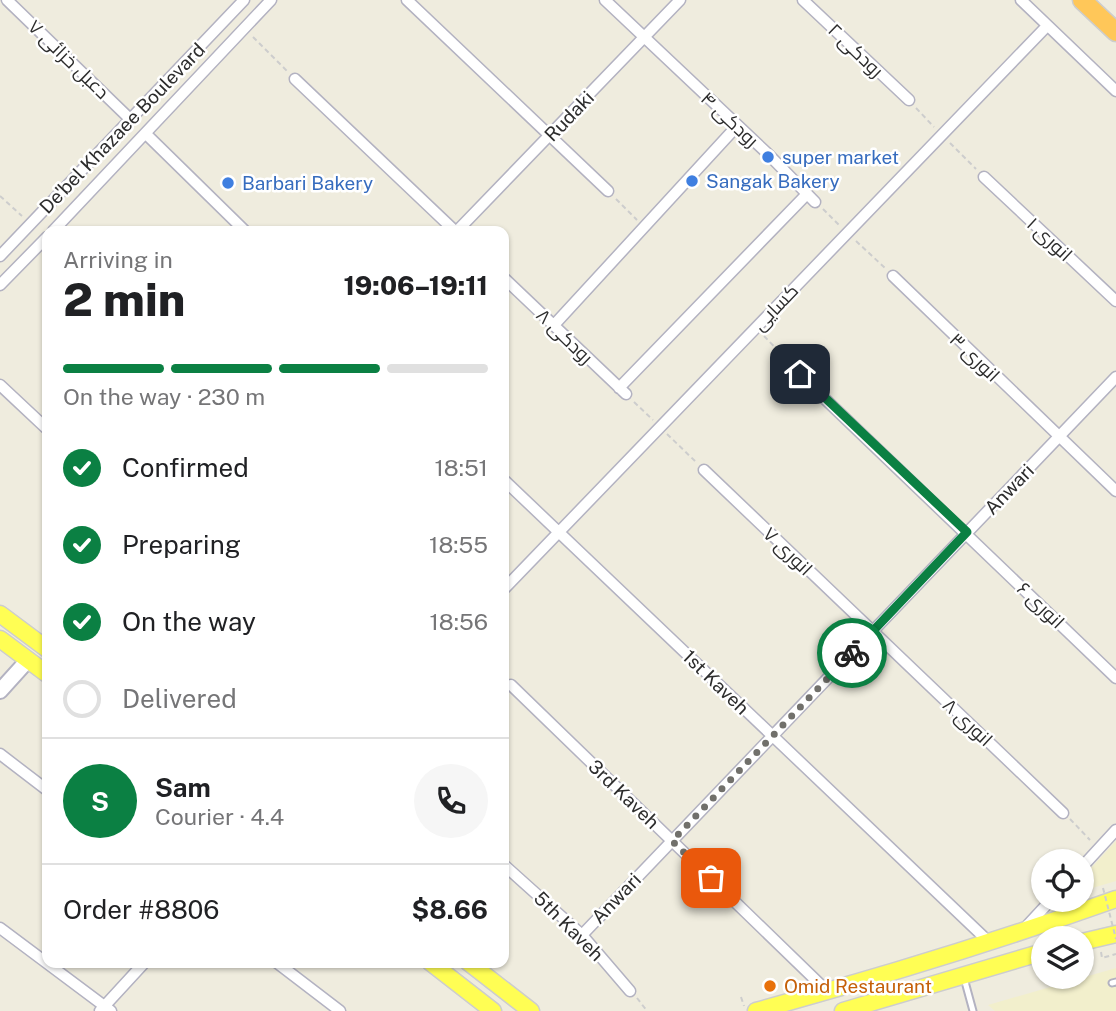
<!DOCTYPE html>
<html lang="en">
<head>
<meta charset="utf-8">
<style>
  body { margin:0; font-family:"Public Sans",Cairo,sans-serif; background:#f6f6f6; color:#202124; height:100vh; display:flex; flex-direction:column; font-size:26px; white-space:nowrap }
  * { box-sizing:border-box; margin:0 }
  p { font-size:23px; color:#757577 }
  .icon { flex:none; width:38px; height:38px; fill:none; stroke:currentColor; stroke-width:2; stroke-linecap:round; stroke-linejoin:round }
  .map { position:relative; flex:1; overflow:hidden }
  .sheet { position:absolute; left:42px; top:226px; width:467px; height:742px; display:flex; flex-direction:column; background:#fff; border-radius:14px; box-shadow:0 2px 5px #0004 }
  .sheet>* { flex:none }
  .tools { position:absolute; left:1031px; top:849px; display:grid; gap:14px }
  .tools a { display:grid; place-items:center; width:63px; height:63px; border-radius:50%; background:#fff; box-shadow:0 2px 5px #0004; font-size:35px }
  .pin { position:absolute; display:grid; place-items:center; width:60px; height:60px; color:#fff; margin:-30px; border-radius:14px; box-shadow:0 4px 10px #0006 }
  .courier { position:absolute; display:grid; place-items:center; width:70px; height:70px; margin:-35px; border:5px solid #0b8043; border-radius:50%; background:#fff; color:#222; box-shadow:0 2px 9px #0007 }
  .headline em { font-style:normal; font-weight:800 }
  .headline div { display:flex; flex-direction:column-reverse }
  .headline { display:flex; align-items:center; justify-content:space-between; height:119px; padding:0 21px }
  h1 { font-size:46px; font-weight:800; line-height:52px }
  .bar { display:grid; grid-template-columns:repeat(4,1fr); gap:10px 7px; align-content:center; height:84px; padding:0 21px }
  .bar i { height:9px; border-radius:5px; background:#e0e0e0 }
  .bar .current { background:#0b8043 }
  .bar p { grid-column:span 4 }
  .line { display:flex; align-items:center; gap:18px; padding:0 21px; border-top:2px solid #e0e0e0 }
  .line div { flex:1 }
  .round { display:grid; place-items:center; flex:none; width:74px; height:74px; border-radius:37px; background:#f6f6f6 }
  ol { padding:0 21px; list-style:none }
  li { display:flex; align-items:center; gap:21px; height:77px }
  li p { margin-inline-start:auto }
  li .icon { padding:7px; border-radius:50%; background:#0b8043; color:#fff; stroke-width:4 }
  li:last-child { color:#757577 }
  li i { width:38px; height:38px; border:4px solid #e0e0e0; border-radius:50% }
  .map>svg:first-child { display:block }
  .education { fill:#f2efcc }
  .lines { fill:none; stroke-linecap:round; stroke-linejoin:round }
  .lane-casing { stroke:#b3b2c1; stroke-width:9 }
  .street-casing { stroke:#b3b2c1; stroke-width:13 }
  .secondary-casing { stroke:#b3b2c1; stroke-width:18 }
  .primary-casing { stroke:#cdcdcd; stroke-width:19 }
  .highway-casing { stroke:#cdcdcd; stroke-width:21 }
  .path { stroke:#cdcdcd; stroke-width:2; stroke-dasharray:5 3.5; stroke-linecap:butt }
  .lane { stroke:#fff; stroke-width:5 }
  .street { stroke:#fff; stroke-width:10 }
  .secondary { stroke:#fff; stroke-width:14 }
  .primary { stroke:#fffe54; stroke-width:16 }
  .highway { stroke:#ffc759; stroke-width:18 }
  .path-bridge { stroke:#cdcdcd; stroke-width:2; stroke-dasharray:5 3.5; stroke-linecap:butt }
  .done { stroke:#71706b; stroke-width:7; stroke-dasharray:0 12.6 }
  .route { stroke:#0b8043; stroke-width:9 }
  .shop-dot { fill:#3f7fe0; stroke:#fff; stroke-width:2.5 }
  .food-dot { fill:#e8710a; stroke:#fff; stroke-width:2.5 }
  .labels { text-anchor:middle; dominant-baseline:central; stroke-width:5; stroke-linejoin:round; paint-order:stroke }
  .street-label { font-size:19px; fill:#2d2d2d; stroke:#fff }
  .shop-label { font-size:19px; fill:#366cbe; stroke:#fff; text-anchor:start }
  .food-label { font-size:19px; fill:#c56008; stroke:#fff; text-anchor:start }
</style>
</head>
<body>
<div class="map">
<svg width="1116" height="1011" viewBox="0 0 1116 1011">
  <rect width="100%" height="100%" fill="#efecde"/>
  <path class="education" d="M1116 841V881L1082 891V878Z
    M1116 968V1011H995L988 1005Z"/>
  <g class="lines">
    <g class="lane-casing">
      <path id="lane" d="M964 978 973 1011
        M1112 983 1116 982"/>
    </g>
    <g class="street-casing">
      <path id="street" d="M7 0 130 119
        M407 0 608 191
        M605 0 768 154 815 202
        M803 0 909 100
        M1021 0 1116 91
        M295 79 455 231
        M146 134 245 231
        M984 177 1116 301
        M53 231 271 0
        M457 231 680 0
        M0 256 244 0
        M893 276 1116 491
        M504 278 626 394
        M0 285 47 237
        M554 325 737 126
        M800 375 1116 678
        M0 385 47 429
        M619 388 807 194
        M704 470 1063 813
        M504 480 989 942
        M504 589 1047 26
        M511 685 828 992
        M0 754 47 790
        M504 865 582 935 630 991
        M1082 867 1116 830
        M0 928 111 1011
        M1025 928 1051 900
        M582 935 1116 377
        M276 962 340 1011
        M100 1011 145 962"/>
    </g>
    <g class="secondary-casing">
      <path id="secondary" d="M0 691 28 660"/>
    </g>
    <g class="primary-casing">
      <path id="primary" d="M0 614 47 649
        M0 639 47 674
        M1082 942 1116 934
        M430 962 493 1011
        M468 962 531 1011
        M756 1011C877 978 998 941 1116 899
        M843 1011 1043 952"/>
    </g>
    <g class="highway-casing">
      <path id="highway" d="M1082 0 1116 32"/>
    </g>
    <path class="path" d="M253 37 288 72
      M916 108 934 127
      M950 143 976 169
      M0 196 22 216
      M616 199 637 220
      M823 209 839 225
      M856 241 885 268
      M764 336 794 367
      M634 402 653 420
      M667 434 696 462
      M1070 819 1090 840
      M1101 952 1102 958 1116 954
      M741 997 744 1006
      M637 998 647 1011"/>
    <use href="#lane" class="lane"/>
    <use href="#street" class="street"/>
    <use href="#secondary" class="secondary"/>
    <use href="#primary" class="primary"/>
    <use href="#highway" class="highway"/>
    <path class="path-bridge" d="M1103 888 1116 939"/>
  </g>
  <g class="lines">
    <path class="done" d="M711 878 672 841 852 653"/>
    <path class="route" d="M800 374 967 532 852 653"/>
  </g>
  <g class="shop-dot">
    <circle cx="768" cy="157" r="7"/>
    <circle cx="692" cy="181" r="7"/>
    <circle cx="228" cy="183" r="7"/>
  </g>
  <circle class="food-dot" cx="770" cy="986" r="7"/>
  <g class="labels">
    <g class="street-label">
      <text transform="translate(856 50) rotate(44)">رودکی ۲</text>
      <text transform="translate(69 59) rotate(44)">دعبل خزائی ۷</text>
      <text transform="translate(569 116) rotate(-46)">Rudaki</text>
      <text transform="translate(730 119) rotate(43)">رودکی ۴</text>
      <text transform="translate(122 128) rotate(-46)">De'bel Khazaee Boulevard</text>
      <text transform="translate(1050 239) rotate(43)">انوری ۱</text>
      <text transform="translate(775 307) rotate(-46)">کسایی</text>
      <text transform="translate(565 336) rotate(44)">رودکی ۸</text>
      <text transform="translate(975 357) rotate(44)">انوری ۳</text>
      <text transform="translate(1009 489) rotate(-46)">Anwari</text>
      <text transform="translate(788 551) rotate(44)">انوری ۷</text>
      <text transform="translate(1041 605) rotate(44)">انوری ۶</text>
      <text transform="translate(716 682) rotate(44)">1st Kaveh</text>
      <text transform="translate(968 722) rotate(43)">انوری ۸</text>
      <text transform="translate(624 794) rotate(44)">3rd Kaveh</text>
      <text transform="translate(616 898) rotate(-46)">Anwari</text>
      <text transform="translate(569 926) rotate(45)">5th Kaveh</text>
    </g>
    <g class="shop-label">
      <text x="782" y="157">super market</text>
      <text x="706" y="181">Sangak Bakery</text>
      <text x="242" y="183">Barbari Bakery</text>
    </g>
    <g class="food-label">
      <text x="784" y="986">Omid Restaurant</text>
    </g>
  </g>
</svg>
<div class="tools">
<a><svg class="icon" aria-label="locate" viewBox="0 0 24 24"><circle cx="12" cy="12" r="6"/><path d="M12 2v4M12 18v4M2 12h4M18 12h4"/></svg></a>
<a><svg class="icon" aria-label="layers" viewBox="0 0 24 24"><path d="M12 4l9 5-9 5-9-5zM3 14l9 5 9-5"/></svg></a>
</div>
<div class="pin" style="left:711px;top:878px;background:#ea580c"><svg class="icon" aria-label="bag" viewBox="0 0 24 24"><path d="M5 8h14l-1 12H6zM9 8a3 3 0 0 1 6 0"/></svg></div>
<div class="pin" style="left:800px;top:374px;background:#1f2937"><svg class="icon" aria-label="home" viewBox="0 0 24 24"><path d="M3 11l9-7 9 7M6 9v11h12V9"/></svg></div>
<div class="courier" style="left:852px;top:653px"><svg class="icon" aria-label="bike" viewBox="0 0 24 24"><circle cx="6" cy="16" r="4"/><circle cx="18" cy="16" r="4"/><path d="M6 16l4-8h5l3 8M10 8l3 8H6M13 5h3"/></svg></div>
<section class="sheet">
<div class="headline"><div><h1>2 min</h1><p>Arriving in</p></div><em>19:06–19:11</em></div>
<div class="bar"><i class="current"></i><i class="current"></i><i class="current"></i><i></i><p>On the way · 230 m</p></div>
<ol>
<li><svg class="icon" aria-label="check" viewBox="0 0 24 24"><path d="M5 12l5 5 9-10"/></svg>Confirmed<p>18:51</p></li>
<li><svg class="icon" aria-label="check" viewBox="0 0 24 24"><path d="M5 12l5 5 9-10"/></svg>Preparing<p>18:55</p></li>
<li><svg class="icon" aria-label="check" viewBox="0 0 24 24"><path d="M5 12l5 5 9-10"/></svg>On the way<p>18:56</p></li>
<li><i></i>Delivered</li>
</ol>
<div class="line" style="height:126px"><b class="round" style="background:#0b8043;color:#fff">S</b><div><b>Sam</b><p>Courier · 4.4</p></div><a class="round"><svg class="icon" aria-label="phone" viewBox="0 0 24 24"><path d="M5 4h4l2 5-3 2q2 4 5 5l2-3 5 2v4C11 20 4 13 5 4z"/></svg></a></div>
<div class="line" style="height:91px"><div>Order #8806</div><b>$8.66</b></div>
</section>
</div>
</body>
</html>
